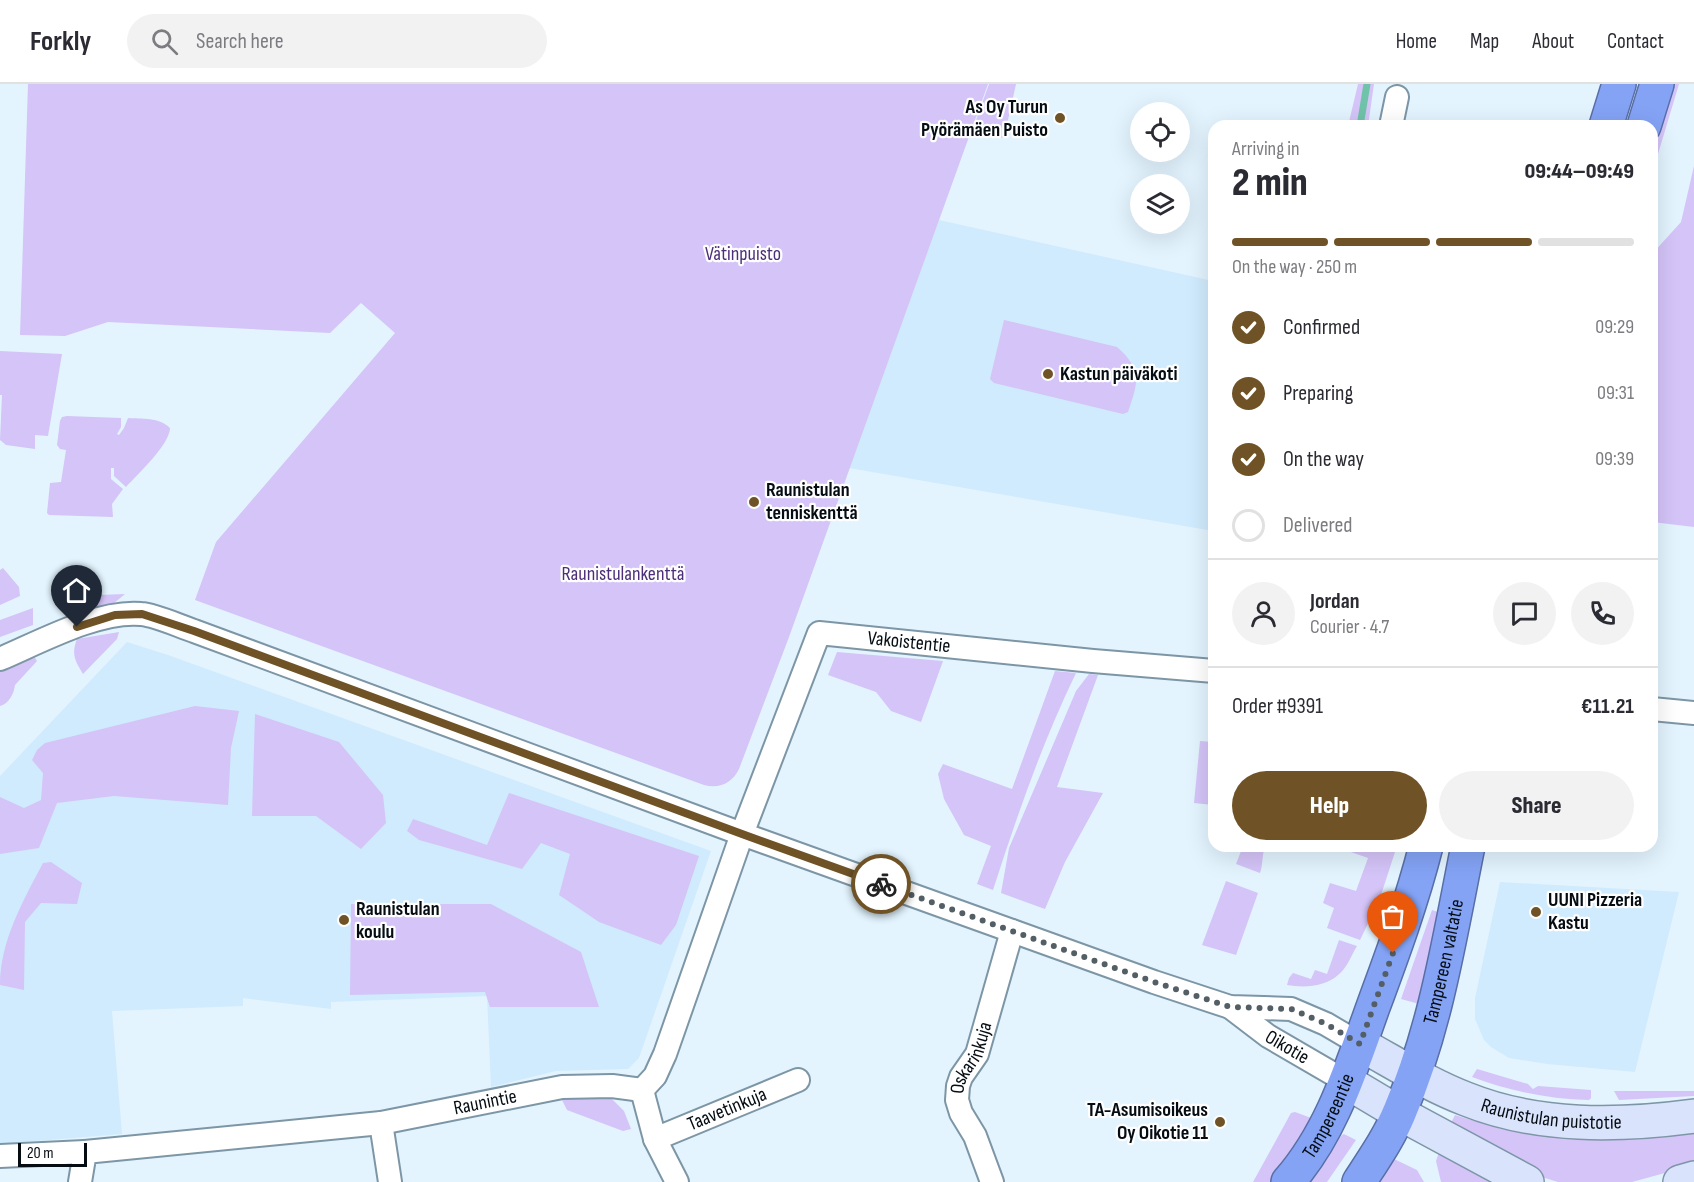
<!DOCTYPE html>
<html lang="en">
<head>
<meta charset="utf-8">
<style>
  body { margin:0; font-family:"Sofia Sans Condensed",sans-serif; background:#f2f2f3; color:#2b2b33; height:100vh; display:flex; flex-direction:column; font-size:22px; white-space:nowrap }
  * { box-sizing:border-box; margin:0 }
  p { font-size:20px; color:#7c7c81 }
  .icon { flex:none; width:33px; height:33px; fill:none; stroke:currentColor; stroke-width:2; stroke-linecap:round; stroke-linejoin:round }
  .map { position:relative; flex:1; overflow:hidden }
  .side { position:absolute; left:1208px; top:36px; width:450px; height:732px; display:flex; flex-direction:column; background:#fff; border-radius:18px; box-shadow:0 6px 24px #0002 }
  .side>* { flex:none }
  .fabs { position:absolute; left:1130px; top:18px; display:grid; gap:12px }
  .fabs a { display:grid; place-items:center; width:60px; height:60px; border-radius:50%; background:#fff; box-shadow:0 6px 24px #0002; font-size:30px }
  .scale { position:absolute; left:18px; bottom:15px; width:69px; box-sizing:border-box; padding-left:6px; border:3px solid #050d13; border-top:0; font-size:16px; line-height:21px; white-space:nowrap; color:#050d13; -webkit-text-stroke:4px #fefefe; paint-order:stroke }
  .pin { position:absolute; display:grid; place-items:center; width:51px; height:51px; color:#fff; margin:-62px -26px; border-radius:50% 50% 50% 0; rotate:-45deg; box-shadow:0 0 6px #0007 }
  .pin .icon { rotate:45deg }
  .courier { position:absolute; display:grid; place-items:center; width:60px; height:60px; margin:-30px; border:4px solid #6f5326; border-radius:50%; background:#fff; color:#222; box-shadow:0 2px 8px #0007 }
  .overview em { font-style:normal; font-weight:800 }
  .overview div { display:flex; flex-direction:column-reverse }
  .overview { display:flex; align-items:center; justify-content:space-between; height:102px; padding:0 24px }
  h1 { font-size:39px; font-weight:800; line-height:45px }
  .bar { display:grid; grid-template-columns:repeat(4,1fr); gap:9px 6px; align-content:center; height:72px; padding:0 24px }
  .bar i { height:8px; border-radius:4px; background:#e1e1e2 }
  .bar .on { background:#6f5326 }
  .bar p { grid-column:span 4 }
  .line { display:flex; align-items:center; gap:15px; padding:0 24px; border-top:2px solid #e1e1e2 }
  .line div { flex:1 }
  .round { display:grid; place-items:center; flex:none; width:63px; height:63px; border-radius:32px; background:#f2f2f3 }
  ol { padding:0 24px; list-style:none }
  li { display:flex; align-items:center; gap:18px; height:66px }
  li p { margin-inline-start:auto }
  li .icon { padding:6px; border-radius:50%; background:#6f5326; color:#fff; stroke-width:4 }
  li:last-child { color:#7c7c81 }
  li i { width:33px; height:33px; border:3px solid #e1e1e2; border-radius:50% }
  .button { display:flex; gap:12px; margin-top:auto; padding:12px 24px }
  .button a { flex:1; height:69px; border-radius:36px; background:#6f5326; color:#fff; font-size:24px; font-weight:800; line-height:69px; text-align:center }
  .button a+a { background:#f2f2f3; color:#2b2b33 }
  header { display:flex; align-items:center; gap:36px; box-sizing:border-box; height:84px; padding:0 30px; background:#fff; border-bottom:2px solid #e1e1e2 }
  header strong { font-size:28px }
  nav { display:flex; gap:33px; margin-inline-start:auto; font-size:21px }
  .search { width:420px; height:54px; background:#f2f2f3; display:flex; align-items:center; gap:15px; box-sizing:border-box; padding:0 21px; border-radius:33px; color:#7c7c81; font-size:22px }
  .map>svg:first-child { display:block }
  .built { fill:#d0ebfd }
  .green { fill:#d4c4f8 }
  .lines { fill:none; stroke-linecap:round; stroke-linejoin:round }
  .stream { stroke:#6fc3a9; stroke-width:7 }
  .street-casing { stroke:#7d96a6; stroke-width:26 }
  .secondary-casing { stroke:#7d96a6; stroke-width:36 }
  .highway-casing { stroke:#586ea6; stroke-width:36 }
  .street { stroke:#fff; stroke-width:22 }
  .secondary { stroke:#dae3fc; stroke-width:33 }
  .highway { stroke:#84a3f5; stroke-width:33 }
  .done { stroke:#535e65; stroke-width:6; stroke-dasharray:0 10.8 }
  .route { stroke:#6f5326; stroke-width:8 }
  .poi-dot { fill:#6f5326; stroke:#fefefe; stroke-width:2 }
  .labels { text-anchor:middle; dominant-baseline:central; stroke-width:4.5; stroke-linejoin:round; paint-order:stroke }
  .poi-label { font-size:20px; font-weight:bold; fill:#050d13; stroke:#fefefe; text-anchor:start }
  .park-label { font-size:20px; fill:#4d2f79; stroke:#fefefe }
  .street-label { font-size:20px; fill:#050d13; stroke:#fefefe }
</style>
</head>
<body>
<header>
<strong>Forkly</strong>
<div class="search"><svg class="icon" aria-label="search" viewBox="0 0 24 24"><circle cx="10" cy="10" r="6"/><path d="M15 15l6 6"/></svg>Search here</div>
<nav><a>Home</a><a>Map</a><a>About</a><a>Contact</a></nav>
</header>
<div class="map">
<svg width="1694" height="1098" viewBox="0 0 1694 1098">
  <rect width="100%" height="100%" fill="#e3f4fe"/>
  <path class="built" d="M939 136 1213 197V447L849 384Z
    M127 558 168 571 711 767 639 974 628 985 556 987 491 1003 487 912 331 918V925L243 914V922L112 927 122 1050 0 1060V692Z
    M1500 798 1679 808 1635 988 1547 980 1509 974 1491 963 1484 956 1475 935V914Z"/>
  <path class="green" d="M28 0H988L789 553 739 685C732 699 720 705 704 701L195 516 216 458 395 249 361 219 330 249 108 238 65 252 20 251Z
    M989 0H1016L1004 54 972 47Z
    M1358 0H1374L1368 42H1348Z
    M1670 0H1679L1652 90V59Z
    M1694 82V443L1652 438V170L1681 138Z
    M1004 236 1117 263C1143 286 1138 298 1128 328L1123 330 994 299 990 295Z
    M0 267 62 270 48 352 35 351V365L6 361 0 356 2 311H0Z
    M67 332 121 334V343L117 350 119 351 124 344 128 334C142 335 159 333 170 344 170 360 138 390 126 403L114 392V384H111V395L123 405 112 420 113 433 49 431 47 429 50 399 61 398 66 366 60 365 57 361 60 337 62 333Z
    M3 484 19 503 20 512 0 521V486Z
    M125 510 113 520 72 528 61 517 73 512Z
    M33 524V541L0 553V536Z
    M119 548 117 555 83 590C75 577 71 570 77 555Z
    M837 568 943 577 921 638 891 627 876 608 828 591Z
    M34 572 37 577 15 601C14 609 9 620 0 622V588Z
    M1055 587 1076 589C1042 659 1017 732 993 806L977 800 991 762 964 751 944 715 938 690 943 680 1012 705Z
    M1089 590 1098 591 1057 703 1103 709 1065 778 1045 825 1001 809 1009 764 1076 607Z
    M195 622 239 627 231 664 228 721 114 712 57 719 39 764 0 770V713L24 724 41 716 43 689 32 676 37 666 45 659Z
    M255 630 339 658 383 711 386 739 361 765 316 732H252Z
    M1200 657 1213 658V721L1194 719Z
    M509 709 699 772 676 841 661 861 599 838 559 811 570 770 541 759 522 785 419 756 407 747 413 735 487 761Z
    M1243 762H1265C1262 771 1263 780 1260 789L1236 780Z
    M1350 762H1397L1379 817 1360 856 1327 844 1334 824 1323 819 1330 799 1356 807 1368 774 1348 767Z
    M51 778 82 799 77 820 41 819 25 838 24 906 0 901C0 857 23 817 43 779Z
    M1226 797 1258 809 1236 871 1202 861Z
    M351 820H491L581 868 599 923H490L485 908 350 911Z
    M1432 826 1441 829 1423 921 1401 915Z
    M1339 856 1357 862C1351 872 1347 884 1338 891 1325 903 1304 904 1287 901L1289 894 1293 889 1311 895 1315 886 1327 890Z
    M1477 985 1528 1000 1533 1005 1538 1002 1591 1006V1014L1589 1016C1548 1015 1510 1007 1472 993Z
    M1614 1007H1694V1012L1619 1016Z
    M561 1014H611L624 1027 631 1045 623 1047 567 1026Z
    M1295 1028 1314 1035 1285 1082 1271 1098H1253L1291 1029Z
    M1455 1031 1501 1045 1557 1054 1694 1048V1081L1632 1098H1558L1529 1089 1451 1039Z
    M1344 1050 1356 1056 1327 1098H1303L1342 1051Z
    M1439 1068 1508 1098H1441L1436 1077Z
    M1392 1074 1417 1086 1424 1098H1375Z"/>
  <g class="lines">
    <path class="stream" d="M1360 42 1367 0"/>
    <g class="street-casing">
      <g id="street">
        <path d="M1391 42 1397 13"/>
        <path d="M0 575C40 558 98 526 141 530 156 531 179 542 194 547L742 750 1154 898 1230 923 1291 925 1326 940 1360 960"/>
        <path d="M1652 625 1694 629"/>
        <path id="s1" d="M1230 923 1268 952 1347 998"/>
        <path id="s2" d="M642 1006 655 992 665 970 742 750 819 549 1093 577 1214 587"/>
        <path d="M642 1006 655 1055 677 1098"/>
        <path d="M381 1039 390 1098"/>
        <path id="s3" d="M655 1055 798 996"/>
        <path d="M0 1072 85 1068"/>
        <path id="s4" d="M80 1098 85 1068 381 1039 562 1003 612 1002 642 1006"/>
        <path id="s5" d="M992 1098 975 1052 961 1029 957 1016 958 1002 961 993 977 970 1012 847"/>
      </g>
    </g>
    <g class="secondary-casing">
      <g id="secondary">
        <path id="s6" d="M1360 960C1395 979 1429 1001 1466 1015 1538 1044 1619 1042 1694 1032"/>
        <path d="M1347 998 1399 1029 1527 1098"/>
        <path d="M1680 1098 1694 1094"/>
      </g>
    </g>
    <g class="highway-casing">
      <g id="highway">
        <path d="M1606 42 1619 0"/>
        <path d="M1644 42 1657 0"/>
        <path id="s7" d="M1288 1098C1332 1048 1351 984 1373 923 1393 869 1412 817 1426 762"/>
        <path id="s8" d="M1359 1098C1374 1075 1390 1052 1400 1027 1436 943 1450 851 1468 762"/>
      </g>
    </g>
    <use href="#street" class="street"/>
    <use href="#secondary" class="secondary"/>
    <use href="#highway" class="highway"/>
  </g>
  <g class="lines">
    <path class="done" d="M881 800 1154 898 1230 923 1291 925 1326 940 1360 960 1393 869"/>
    <path class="route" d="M77 543 115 531 142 530 194 547 742 750 881 800"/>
  </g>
  <g class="poi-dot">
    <circle cx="1060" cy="34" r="6"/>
    <circle cx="1048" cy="290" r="6"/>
    <circle cx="754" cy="418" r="6"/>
    <circle cx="1536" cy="828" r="6"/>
    <circle cx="344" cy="836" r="6"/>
    <circle cx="1220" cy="1038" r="6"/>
  </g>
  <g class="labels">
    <g class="poi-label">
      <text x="1048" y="23" text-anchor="end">As Oy Turun<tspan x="1048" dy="23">Pyörämäen Puisto</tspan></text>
      <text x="1060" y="290">Kastun päiväkoti</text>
      <text x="766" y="406">Raunistulan<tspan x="766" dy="23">tenniskenttä</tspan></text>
      <text x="1548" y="816">UUNI Pizzeria<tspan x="1548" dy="23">Kastu</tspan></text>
      <text x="356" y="825">Raunistulan<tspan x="356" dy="23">koulu</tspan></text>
      <text x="1208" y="1026" text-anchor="end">TA-Asumisoikeus<tspan x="1208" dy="23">Oy Oikotie 11</tspan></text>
    </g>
    <g class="park-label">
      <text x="743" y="170">Vätinpuisto</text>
      <text x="623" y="490">Raunistulankenttä</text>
    </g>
    <g class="street-label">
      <text stroke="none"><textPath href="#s2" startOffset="582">Vakoistentie</textPath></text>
      <text stroke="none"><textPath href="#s8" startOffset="238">Tampereen valtatie</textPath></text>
      <text stroke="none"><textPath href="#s1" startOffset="70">Oikotie</textPath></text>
      <text stroke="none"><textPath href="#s5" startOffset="135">Oskarinkuja</textPath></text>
      <text stroke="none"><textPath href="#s4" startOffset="434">Raunintie</textPath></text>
      <text stroke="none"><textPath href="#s3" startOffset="78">Taavetinkuja</textPath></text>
      <text stroke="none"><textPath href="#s6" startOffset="207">Raunistulan puistotie</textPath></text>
      <text stroke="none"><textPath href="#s7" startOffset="78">Tampereentie</textPath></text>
    </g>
  </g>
</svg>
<div class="fabs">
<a><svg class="icon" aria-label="locate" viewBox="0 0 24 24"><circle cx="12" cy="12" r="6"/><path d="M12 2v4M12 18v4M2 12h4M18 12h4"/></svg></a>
<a><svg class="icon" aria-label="layers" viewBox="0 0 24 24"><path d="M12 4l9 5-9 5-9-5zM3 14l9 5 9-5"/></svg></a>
</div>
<div class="scale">20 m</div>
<div class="pin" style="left:1393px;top:869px;background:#ea580c"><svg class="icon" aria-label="bag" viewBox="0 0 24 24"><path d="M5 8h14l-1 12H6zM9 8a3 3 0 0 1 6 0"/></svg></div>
<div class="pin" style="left:77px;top:543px;background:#1f2937"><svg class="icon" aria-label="home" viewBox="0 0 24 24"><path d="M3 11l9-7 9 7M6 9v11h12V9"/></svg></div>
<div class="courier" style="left:881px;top:800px"><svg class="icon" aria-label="bike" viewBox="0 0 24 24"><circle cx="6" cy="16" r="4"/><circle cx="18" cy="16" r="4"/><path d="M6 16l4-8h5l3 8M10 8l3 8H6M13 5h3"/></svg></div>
<section class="side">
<div class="overview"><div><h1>2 min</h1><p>Arriving in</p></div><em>09:44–09:49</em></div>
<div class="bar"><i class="on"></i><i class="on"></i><i class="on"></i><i></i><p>On the way · 250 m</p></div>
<ol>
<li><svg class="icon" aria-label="check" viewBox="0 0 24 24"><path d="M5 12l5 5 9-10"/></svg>Confirmed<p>09:29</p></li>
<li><svg class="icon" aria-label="check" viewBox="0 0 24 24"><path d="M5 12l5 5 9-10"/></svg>Preparing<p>09:31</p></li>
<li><svg class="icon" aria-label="check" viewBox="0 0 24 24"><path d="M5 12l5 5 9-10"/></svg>On the way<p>09:39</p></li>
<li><i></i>Delivered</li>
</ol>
<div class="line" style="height:108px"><a class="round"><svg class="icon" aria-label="person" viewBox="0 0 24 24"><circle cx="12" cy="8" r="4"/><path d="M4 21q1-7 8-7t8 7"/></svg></a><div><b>Jordan</b><p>Courier · 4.7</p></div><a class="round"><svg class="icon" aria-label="chat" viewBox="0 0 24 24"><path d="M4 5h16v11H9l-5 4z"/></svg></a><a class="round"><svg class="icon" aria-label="phone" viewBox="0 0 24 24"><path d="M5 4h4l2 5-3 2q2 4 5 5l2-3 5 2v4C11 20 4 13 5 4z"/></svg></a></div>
<div class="line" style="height:78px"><div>Order #9391</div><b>€11.21</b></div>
<div class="button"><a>Help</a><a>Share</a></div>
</section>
</div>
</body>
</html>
